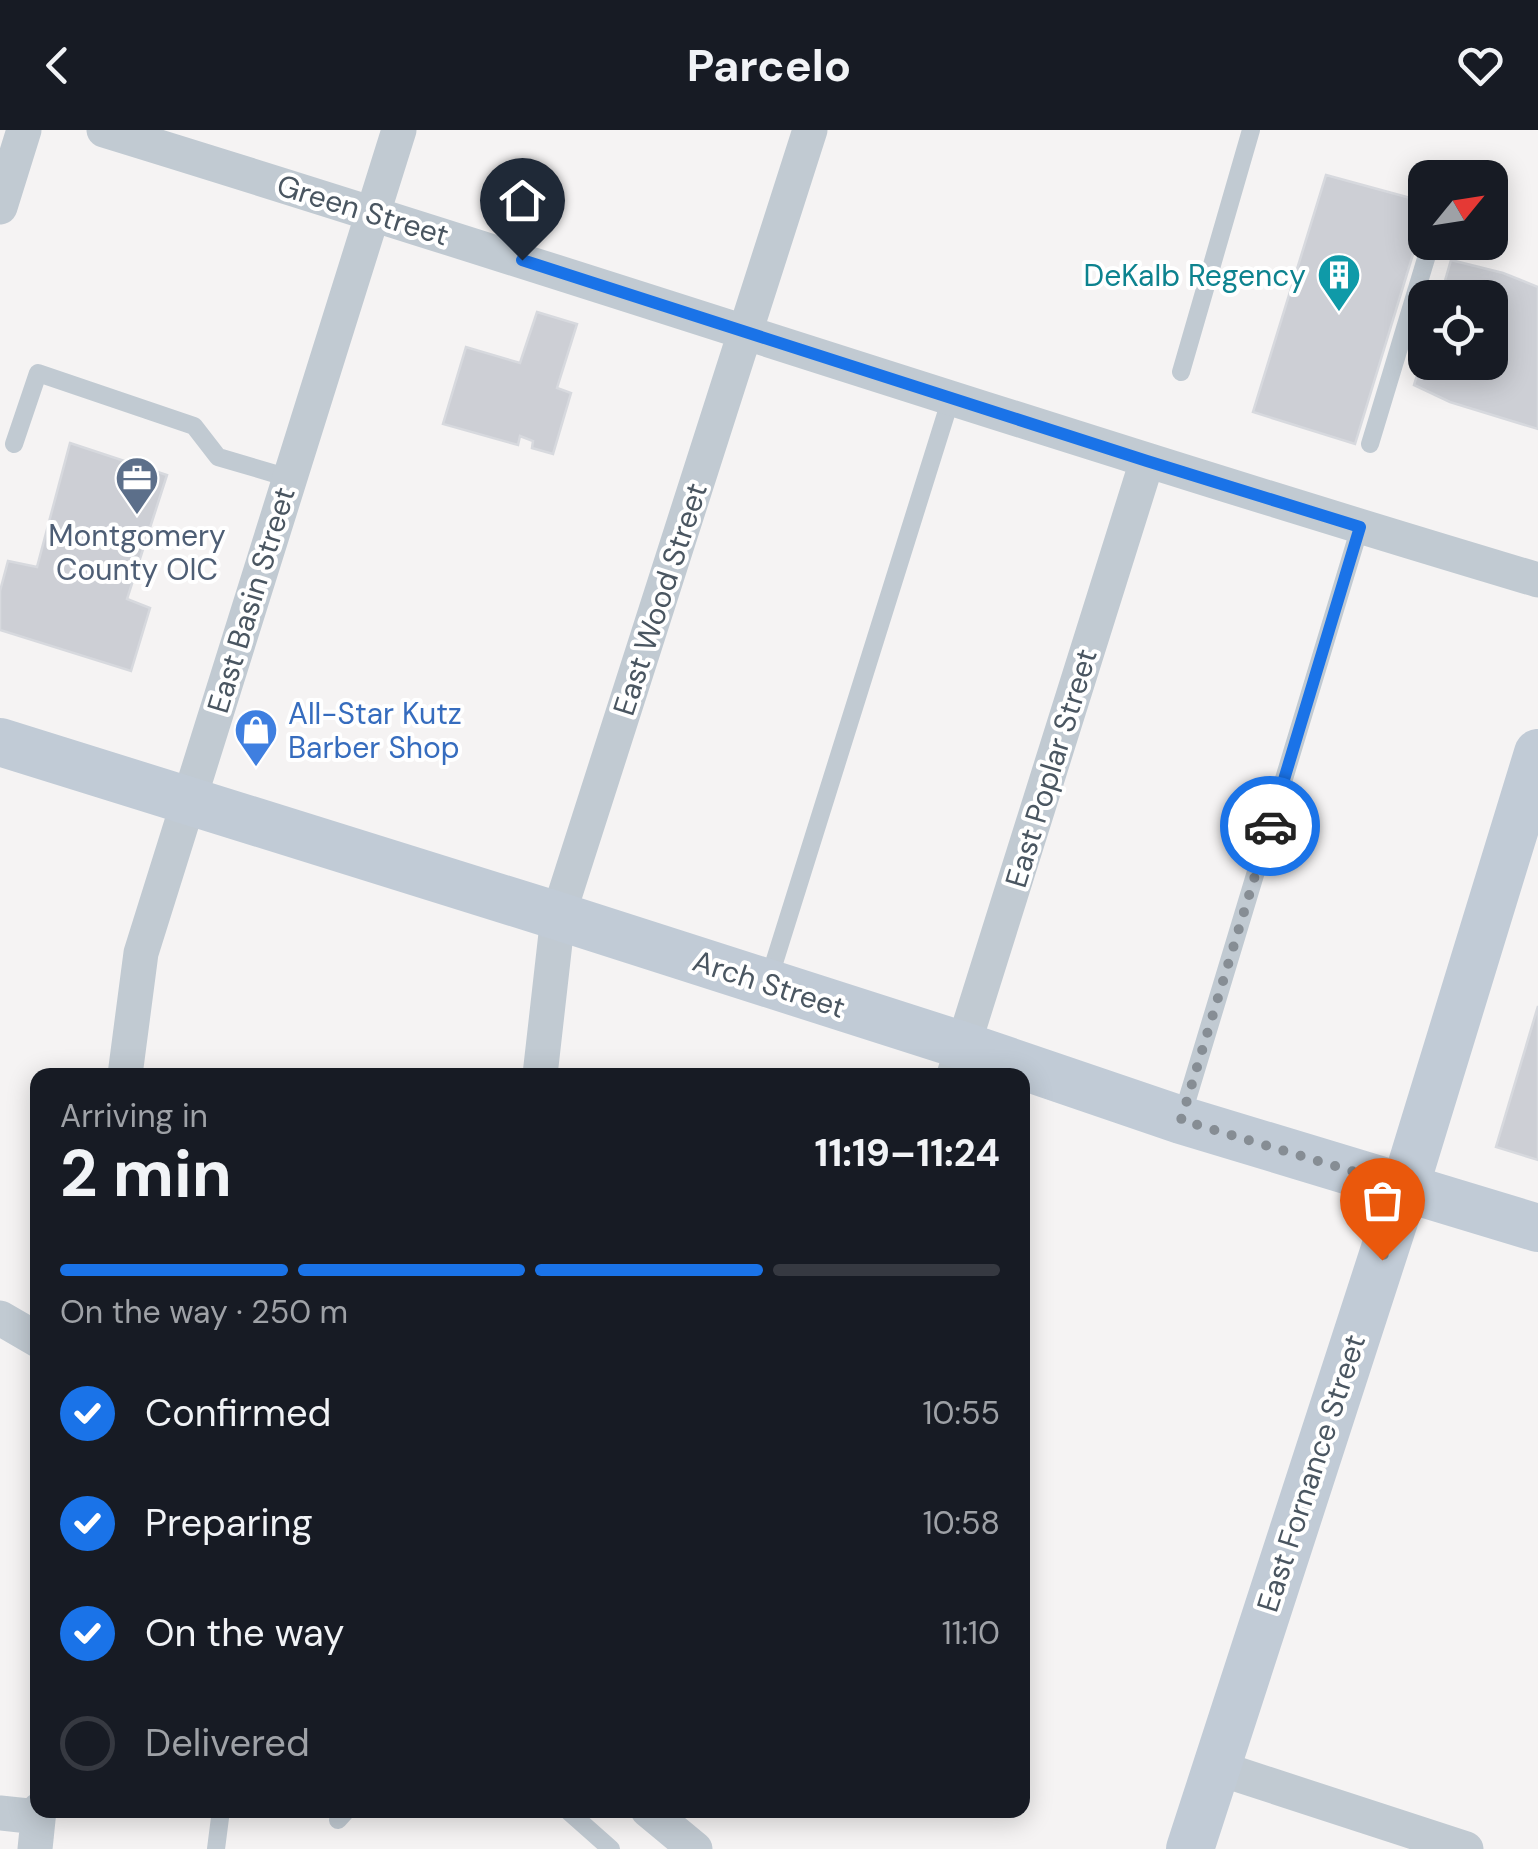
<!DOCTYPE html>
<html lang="en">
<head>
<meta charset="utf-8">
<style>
  body { margin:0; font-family:"DM Sans",sans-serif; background:#20242c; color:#f1f3f6; height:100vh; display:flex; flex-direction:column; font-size:38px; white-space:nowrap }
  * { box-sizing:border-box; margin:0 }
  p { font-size:32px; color:#9ea1a6 }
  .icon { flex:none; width:55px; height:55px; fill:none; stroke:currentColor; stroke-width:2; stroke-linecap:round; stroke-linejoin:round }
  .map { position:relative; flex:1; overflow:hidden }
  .drawer { position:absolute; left:30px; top:938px; width:1000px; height:750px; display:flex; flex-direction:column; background:#171b24; border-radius:20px; box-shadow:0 5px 25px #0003 }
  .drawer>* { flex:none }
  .needle { width:65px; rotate:60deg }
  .buttons { position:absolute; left:1408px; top:30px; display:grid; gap:20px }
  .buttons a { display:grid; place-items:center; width:100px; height:100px; border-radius:20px; background:#171b24; box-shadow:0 5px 25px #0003; font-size:50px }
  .pin { position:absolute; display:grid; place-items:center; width:85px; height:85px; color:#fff; margin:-102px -42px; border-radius:50% 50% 50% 0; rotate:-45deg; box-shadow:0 0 10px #0007 }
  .pin .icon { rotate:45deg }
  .courier { position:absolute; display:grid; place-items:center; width:100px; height:100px; margin:-50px; border:8px solid #1a73e8; border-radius:50%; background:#fff; color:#222; box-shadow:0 2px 12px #0007 }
  .head em { font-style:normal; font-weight:700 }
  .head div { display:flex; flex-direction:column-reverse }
  .head { display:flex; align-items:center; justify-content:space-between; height:170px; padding:0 30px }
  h1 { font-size:65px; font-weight:700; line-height:75px }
  .bar { display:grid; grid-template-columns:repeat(4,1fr); gap:15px 10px; align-content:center; height:120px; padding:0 30px }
  .bar i { height:12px; border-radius:8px; background:#363941 }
  .bar .selected { background:#1a73e8 }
  .bar p { grid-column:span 4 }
  ol { padding:0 30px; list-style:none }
  li { display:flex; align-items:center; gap:30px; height:110px }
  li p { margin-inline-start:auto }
  li .icon { padding:10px; border-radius:50%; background:#1a73e8; color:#fff; stroke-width:4 }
  li:last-child { color:#9ea1a6 }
  li i { width:55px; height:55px; border:5px solid #363941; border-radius:50% }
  header { display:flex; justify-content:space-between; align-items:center; height:130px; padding:0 30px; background:#171b24; font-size:45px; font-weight:700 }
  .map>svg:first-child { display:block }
  .building { fill:#cdcfd5; stroke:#d7d9de; stroke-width:2.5 }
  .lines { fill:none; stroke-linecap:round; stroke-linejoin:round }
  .lane { stroke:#c1cad2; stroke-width:18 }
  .street { stroke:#c1cad2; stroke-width:35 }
  .secondary { stroke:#c1cbd6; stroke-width:48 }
  .done { stroke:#868d94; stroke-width:10; stroke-dasharray:0 18 }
  .route { stroke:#1a73e8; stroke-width:12 }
  .labels { text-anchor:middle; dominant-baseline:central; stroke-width:8; stroke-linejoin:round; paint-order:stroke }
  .street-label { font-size:30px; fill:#4a5661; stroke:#fff }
  .culture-label { font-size:30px; fill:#0d838f; stroke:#fff; text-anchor:end }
  .service-label { font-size:30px; fill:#4e5e75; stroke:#fff }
  .shop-label { font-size:30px; fill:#366cbe; stroke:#fff; text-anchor:start }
</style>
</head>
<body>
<header><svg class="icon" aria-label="back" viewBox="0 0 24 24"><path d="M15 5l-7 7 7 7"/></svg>Parcelo<svg class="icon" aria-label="heart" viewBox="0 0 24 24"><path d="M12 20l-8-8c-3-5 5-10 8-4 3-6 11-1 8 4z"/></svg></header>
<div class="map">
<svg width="1538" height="1719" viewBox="0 0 1538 1719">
  <rect width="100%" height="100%" fill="#f5f3f3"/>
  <path class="building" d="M1326 45 1425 72V85L1355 314 1253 282Z
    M1451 130 1503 143 1538 157V299L1450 272 1414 255 1425 219V232H1490V168H1440Z
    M537 182 577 194 557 258 571 263 553 324 532 318 533 311 520 306 518 315 443 294 466 217 520 233Z
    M70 313 167 345 127 469 150 478 131 541 0 500V461L8 431 37 437Z
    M1538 876V1030L1496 1017Z"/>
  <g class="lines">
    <path class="lane" d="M1181 242 1251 0
      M14 314 38 243 194 296 218 327 289 348
      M1370 314 1431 112
      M769 849 951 268
      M1181 990 1360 397
      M567 1680 611 1719
      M338 1690 347 1680
      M216 1719 221 1680"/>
    <path class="street" d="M104 0C583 147 1058 307 1538 450
      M0 77 24 0
      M125 945 141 823 399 0
      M540 945 558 786 810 0
      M954 945 1147 331
      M0 1188 38 1210
      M1215 1637 1466 1719
      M648 1680 695 1719
      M0 1683 38 1687
      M35 1719 39 1680"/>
    <path class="secondary" d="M0 612 558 786 964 916 1181 990 1538 1098
      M1190 1719 1405 1057 1538 623"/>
  </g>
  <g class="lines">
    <path class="done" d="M1270 696 1181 990 1405 1057 1382 1130"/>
    <path class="route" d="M522 130 1147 331 1360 397 1270 696"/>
  </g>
  <defs>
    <g id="building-pin" transform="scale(2.25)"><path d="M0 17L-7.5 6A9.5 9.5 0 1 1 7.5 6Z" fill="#0f9aa8" stroke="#fff"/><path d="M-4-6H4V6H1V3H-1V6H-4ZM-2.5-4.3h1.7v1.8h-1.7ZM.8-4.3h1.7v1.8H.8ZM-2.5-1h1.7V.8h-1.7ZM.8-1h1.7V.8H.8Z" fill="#fff"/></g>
    <g id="office-pin" transform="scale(2.25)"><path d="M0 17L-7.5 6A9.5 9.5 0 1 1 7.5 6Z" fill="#5c6f8a" stroke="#fff"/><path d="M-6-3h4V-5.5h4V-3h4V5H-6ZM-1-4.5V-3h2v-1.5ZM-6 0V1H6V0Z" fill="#fff"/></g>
    <g id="shop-pin" transform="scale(2.25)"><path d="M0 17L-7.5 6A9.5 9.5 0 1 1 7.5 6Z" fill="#3f7fe0" stroke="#fff"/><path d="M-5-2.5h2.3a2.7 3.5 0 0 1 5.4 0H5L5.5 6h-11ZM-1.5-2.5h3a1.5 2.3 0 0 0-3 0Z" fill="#fff"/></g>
  </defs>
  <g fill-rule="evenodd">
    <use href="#building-pin" x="1339" y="145"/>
    <use href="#office-pin" x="137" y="348"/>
    <use href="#shop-pin" x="256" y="600"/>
  </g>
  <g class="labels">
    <g class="street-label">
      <text transform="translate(363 80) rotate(17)">Green Street</text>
      <text transform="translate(660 469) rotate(-72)">East Wood Street</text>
      <text transform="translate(251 470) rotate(-73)">East Basin Street</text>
      <text transform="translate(1051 638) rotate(-73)">East Poplar Street</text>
      <text transform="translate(769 854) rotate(18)">Arch Street</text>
      <text transform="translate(1311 1343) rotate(-72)">East Fornance Street</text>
    </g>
    <g class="culture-label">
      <text x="1306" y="145">DeKalb Regency</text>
    </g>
    <g class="service-label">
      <text x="137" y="405">Montgomery<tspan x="137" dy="34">County OIC</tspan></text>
    </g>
    <g class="shop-label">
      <text x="288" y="583">All-Star Kutz<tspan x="288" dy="34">Barber Shop</tspan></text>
    </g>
  </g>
</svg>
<div class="buttons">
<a><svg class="needle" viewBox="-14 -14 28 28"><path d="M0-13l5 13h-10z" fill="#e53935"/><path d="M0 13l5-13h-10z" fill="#9ea1a6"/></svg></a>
<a><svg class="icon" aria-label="locate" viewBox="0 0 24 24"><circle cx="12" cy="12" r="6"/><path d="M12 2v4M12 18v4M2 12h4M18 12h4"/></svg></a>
</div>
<div class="pin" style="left:1382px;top:1130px;background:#ea580c"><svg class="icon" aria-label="bag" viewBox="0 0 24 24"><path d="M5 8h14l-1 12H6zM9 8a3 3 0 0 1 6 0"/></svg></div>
<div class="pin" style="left:522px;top:130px;background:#1f2937"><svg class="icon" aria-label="home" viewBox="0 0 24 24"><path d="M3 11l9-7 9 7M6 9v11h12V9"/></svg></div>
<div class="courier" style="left:1270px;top:696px"><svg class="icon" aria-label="car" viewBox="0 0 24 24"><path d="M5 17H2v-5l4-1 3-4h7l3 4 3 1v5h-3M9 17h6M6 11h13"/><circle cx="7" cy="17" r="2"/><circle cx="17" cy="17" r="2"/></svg></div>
<section class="drawer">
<div class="head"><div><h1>2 min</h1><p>Arriving in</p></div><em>11:19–11:24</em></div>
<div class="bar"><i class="selected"></i><i class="selected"></i><i class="selected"></i><i></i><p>On the way · 250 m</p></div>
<ol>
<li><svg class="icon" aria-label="check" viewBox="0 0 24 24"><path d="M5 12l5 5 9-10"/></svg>Confirmed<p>10:55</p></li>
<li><svg class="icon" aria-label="check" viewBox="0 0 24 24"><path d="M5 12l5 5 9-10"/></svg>Preparing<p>10:58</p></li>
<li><svg class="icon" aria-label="check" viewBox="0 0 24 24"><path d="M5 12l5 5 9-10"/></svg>On the way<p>11:10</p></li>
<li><i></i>Delivered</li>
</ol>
</section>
</div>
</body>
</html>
